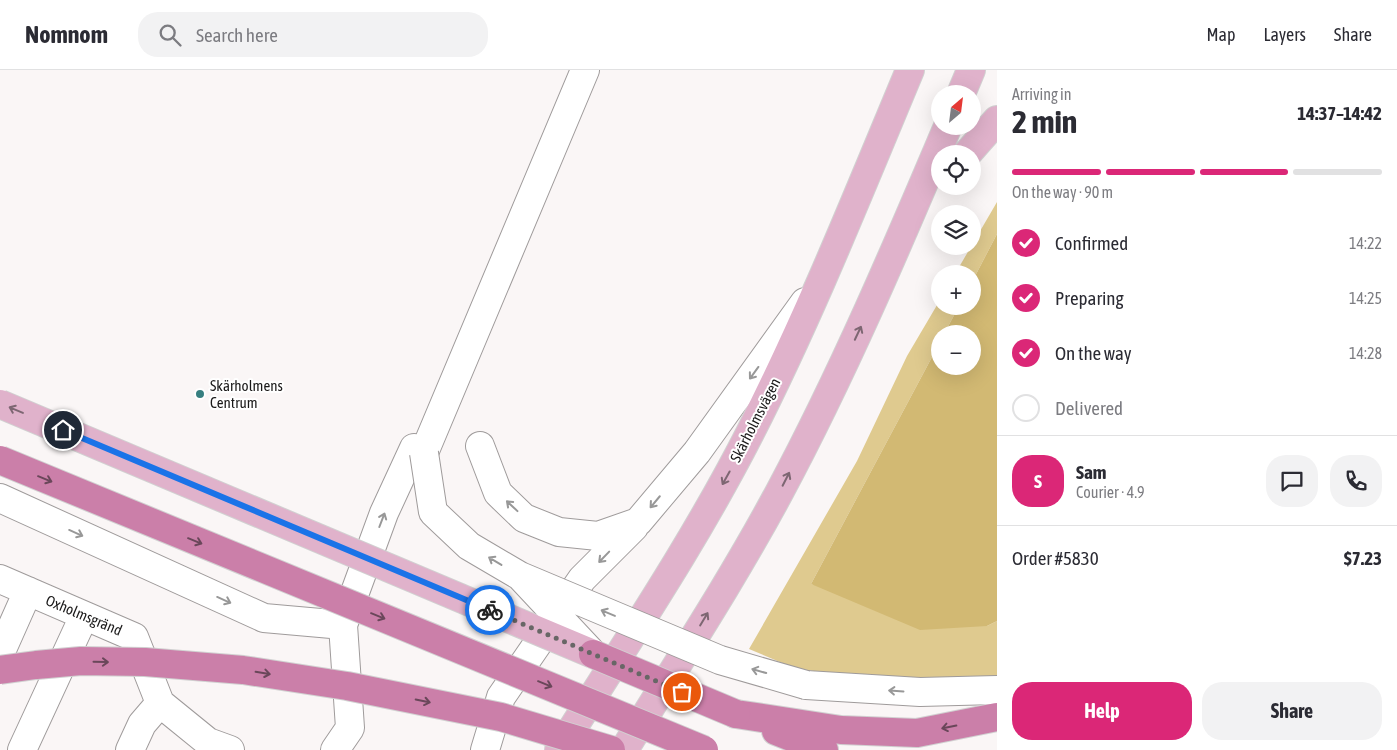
<!DOCTYPE html>
<html lang="en">
<head>
<meta charset="utf-8">
<style>
  body { margin:0; font-family:"Asap Condensed",sans-serif; background:#f2f2f3; color:#2b2b33; height:100vh; display:flex; flex-direction:column; font-size:19px; white-space:nowrap }
  * { box-sizing:border-box; margin:0 }
  p { font-size:16px; color:#7c7c81 }
  .icon { flex:none; width:28px; height:28px; fill:none; stroke:currentColor; stroke-width:2; stroke-linecap:round; stroke-linejoin:round }
  .map { position:relative; flex:1; overflow:hidden }
  .sheet { display:flex; flex-direction:column; background:#fff; width:400px }
  .sheet>* { flex:none }
  .needle { width:32px; rotate:28deg }
  .buttons { position:absolute; left:931px; top:15px; display:grid; gap:10px }
  .buttons a { display:grid; place-items:center; width:50px; height:50px; border-radius:50%; background:#fff; box-shadow:0 5px 20px #0002; font-size:25px }
  .pin { position:absolute; display:grid; place-items:center; width:42px; height:42px; color:#fff; margin:-21px; border:2px solid #fff; border-radius:50%; box-shadow:0 1px 5px #0007 }
  .courier { position:absolute; display:grid; place-items:center; width:50px; height:50px; margin:-25px; border:4px solid #1a73e8; border-radius:50%; background:#fff; color:#222; box-shadow:0 1px 6px #0007 }
  .summary em { font-style:normal; font-weight:700 }
  .summary div { display:flex; flex-direction:column-reverse }
  .summary { display:flex; align-items:center; justify-content:space-between; height:85px; padding:0 15px }
  h1 { font-size:32px; font-weight:700; line-height:38px }
  .bar { display:grid; grid-template-columns:repeat(4,1fr); gap:8px 5px; align-content:center; height:60px; padding:0 15px }
  .bar i { height:6px; border-radius:4px; background:#e1e1e2 }
  .bar .active { background:#db2777 }
  .bar p { grid-column:span 4 }
  .line { display:flex; align-items:center; gap:12px; padding:0 15px; border-top:1px solid #e1e1e2 }
  .line div { flex:1 }
  .round { display:grid; place-items:center; flex:none; width:52px; height:52px; border-radius:20px; background:#f2f2f3 }
  ol { padding:0 15px; list-style:none }
  li { display:flex; align-items:center; gap:15px; height:55px }
  li p { margin-inline-start:auto }
  li .icon { padding:5px; border-radius:50%; background:#db2777; color:#fff; stroke-width:4 }
  li:last-child { color:#7c7c81 }
  li i { width:28px; height:28px; border:2px solid #e1e1e2; border-radius:50% }
  .primary-button { display:flex; gap:10px; margin-top:auto; padding:10px 15px }
  .primary-button a { flex:1; height:58px; border-radius:20px; background:#db2777; color:#fff; font-size:20px; font-weight:700; line-height:58px; text-align:center }
  .primary-button a+a { background:#f2f2f3; color:#2b2b33 }
  header { display:flex; align-items:center; gap:30px; box-sizing:border-box; height:70px; padding:0 25px; background:#fff; border-bottom:1px solid #e1e1e2 }
  header strong { font-size:24px }
  nav { display:flex; gap:28px; margin-inline-start:auto; font-size:18px }
  .search { width:350px; height:45px; background:#f2f2f3; display:flex; align-items:center; gap:12px; box-sizing:border-box; padding:0 18px; border-radius:20px; color:#7c7c81; font-size:19px }
  main { display:flex; flex:1; min-height:0 }
  .map>svg:first-child { display:block }
  .green { fill:#dfca8f }
  .forest { fill:#d2b973 }
  .lines { fill:none; stroke-linecap:round; stroke-linejoin:round }
  .minor-casing { stroke:#9f9b9b; stroke-width:30 }
  .major-casing { stroke:#d1d1d1; stroke-width:30 }
  .highway-casing { stroke:#d1d1d1; stroke-width:30 }
  .minor { stroke:#fff; stroke-width:28 }
  .major { stroke:#e0b2cb; stroke-width:28 }
  .highway { stroke:#cb7fa9; stroke-width:28 }
  .minor-bridge-casing { stroke:#9f9b9b; stroke-width:30; stroke-linecap:butt }
  .major-bridge-casing { stroke:#d1d1d1; stroke-width:30; stroke-linecap:butt }
  .highway-bridge-casing { stroke:#d1d1d1; stroke-width:30; stroke-linecap:butt }
  .minor-bridge { stroke:#fff; stroke-width:28 }
  .major-bridge { stroke:#e0b2cb; stroke-width:28 }
  .highway-bridge { stroke:#cb7fa9; stroke-width:28 }
  .oneway { stroke:#7d6672 }
  .oneway2 { stroke:#989898 }
  .oneway3 { stroke:#6a475a }
  .done { stroke:#686666; stroke-width:5; stroke-dasharray:0 9 }
  .route { stroke:#1a73e8; stroke-width:6 }
  .poi-dot { fill:#377f80; stroke:#fff; stroke-width:2 }
  .labels { text-anchor:middle; dominant-baseline:central; stroke-width:4; stroke-linejoin:round; paint-order:stroke }
  .poi-label { font-size:15px; fill:#1a1919; stroke:#fff; text-anchor:start }
  .street-label { font-size:15px; fill:#1a1919; stroke:#fff }
</style>
</head>
<body>
<header>
<strong>Nomnom</strong>
<div class="search"><svg class="icon" aria-label="search" viewBox="0 0 24 24"><circle cx="10" cy="10" r="6"/><path d="M15 15l6 6"/></svg>Search here</div>
<nav><a>Map</a><a>Layers</a><a>Share</a></nav>
</header>
<main>
<div class="map">
<svg width="997" height="680" viewBox="0 0 997 680">
  <rect width="100%" height="100%" fill="#faf6f6"/>
  <path class="green" d="M997 132V164L973 210 972 204H955Z
    M940 230V236H959L944 264H940V272L811 514 987 556 997 551V608L898 614 794 598 749 579 857 391 907 286Z"/>
  <path class="forest" d="M997 164V551L987 556 920 560 811 514 940 272V296H972V264H944L959 236H972L973 210Z"/>
  <g class="lines">
    <g class="minor-casing">
      <path id="minor" d="M480 376 498 423 524 448 559 462 598 466 638 452 697 382 805 232
        M424 383 585 0
        M0 428 264 548 343 555
        M0 509 134 567 160 633 208 672 230 680
        M0 584 28 521
        M806 615 920 622 997 620
        M22 680 84 546
        M130 680 142 654 160 633
        M335 680 350 658 343 555 384 443 414 378
        M485 680 501 627 582 509 634 457"/>
    </g>
    <g class="major-casing">
      <path id="major" d="M961 24 971 0
        M967 84 997 50
        M559 680C624 576 694 473 750 363 810 245 859 122 910 0
        M624 680C677 594 733 509 780 421 843 303 896 179 948 56"/>
    </g>
    <g class="highway-casing">
      <path id="highway" d="M736 644 841 660 917 663 997 647
        M776 661 824 680"/>
    </g>
    <use href="#minor" class="minor"/>
    <use href="#major" class="major"/>
    <use href="#highway" class="highway"/>
    <g class="minor-bridge-casing">
      <path id="minor-bridge" d="M424 383 433 442 469 476 520 506 593 584
        M520 506 720 590 806 615"/>
    </g>
    <g class="major-bridge-casing">
      <path id="major-bridge" d="M0 334 593 584"/>
    </g>
    <g class="highway-bridge-casing">
      <path id="highway-bridge" d="M0 390 704 680
        M593 584 736 644
        M0 600 36 595 81 591 145 592 243 600 347 616 501 647 611 680"/>
    </g>
    <use href="#minor-bridge" class="minor-bridge"/>
    <use href="#major-bridge" class="major-bridge"/>
    <use href="#highway-bridge" class="highway-bridge"/>
  </g>
  <defs><path id="oneway-shaft" d="M-6 0H5M1.5-3L5.5 0L1.5 3" fill="none" stroke-width="1.6" stroke-linecap="round" stroke-linejoin="round" transform="scale(1.25)"/></defs>
  <g class="oneway">
    <use href="#oneway-shaft" transform="translate(858 263) rotate(-65)"/>
    <use href="#oneway-shaft" transform="translate(16 340) rotate(-157)"/>
    <use href="#oneway-shaft" transform="translate(726 408) rotate(119)"/>
    <use href="#oneway-shaft" transform="translate(786 409) rotate(-63)"/>
    <use href="#oneway-shaft" transform="translate(704 549) rotate(-59)"/>
  </g>
  <g class="oneway2">
    <use href="#oneway-shaft" transform="translate(754 303) rotate(126)"/>
    <use href="#oneway-shaft" transform="translate(655 432) rotate(130)"/>
    <use href="#oneway-shaft" transform="translate(512 436) rotate(-137)"/>
    <use href="#oneway-shaft" transform="translate(382 450) rotate(-69)"/>
    <use href="#oneway-shaft" transform="translate(76 463) rotate(24)"/>
    <use href="#oneway-shaft" transform="translate(604 487) rotate(134)"/>
    <use href="#oneway-shaft" transform="translate(495 491) rotate(-149)"/>
    <use href="#oneway-shaft" transform="translate(224 530) rotate(24)"/>
    <use href="#oneway-shaft" transform="translate(608 543) rotate(-157)"/>
    <use href="#oneway-shaft" transform="translate(759 601) rotate(-164)"/>
    <use href="#oneway-shaft" transform="translate(896 621) rotate(-176)"/>
  </g>
  <g class="oneway3">
    <use href="#oneway-shaft" transform="translate(45 409) rotate(22)"/>
    <use href="#oneway-shaft" transform="translate(195 471) rotate(22)"/>
    <use href="#oneway-shaft" transform="translate(378 546) rotate(22)"/>
    <use href="#oneway-shaft" transform="translate(101 592) rotate(1)"/>
    <use href="#oneway-shaft" transform="translate(263 603) rotate(9)"/>
    <use href="#oneway-shaft" transform="translate(545 614) rotate(22)"/>
    <use href="#oneway-shaft" transform="translate(423 631) rotate(12)"/>
    <use href="#oneway-shaft" transform="translate(949 657) rotate(169)"/>
  </g>
  <g class="lines">
    <path class="done" d="M490 540 682 622"/>
    <path class="route" d="M63 360 490 540"/>
  </g>
  <circle class="poi-dot" cx="200" cy="324" r="5"/>
  <g class="labels">
    <g class="poi-label">
      <text x="210" y="315">Skärholmens<tspan x="210" dy="17">Centrum</tspan></text>
    </g>
    <g class="street-label">
      <text transform="translate(755 350) rotate(-63)">Skärholmsvägen</text>
      <text transform="translate(84 545) rotate(23)">Oxholmsgränd</text>
    </g>
  </g>
</svg>
<div class="buttons">
<a><svg class="needle" viewBox="-14 -14 28 28"><path d="M0-13l5 13h-10z" fill="#e53935"/><path d="M0 13l5-13h-10z" fill="#7c7c81"/></svg></a>
<a><svg class="icon" aria-label="locate" viewBox="0 0 24 24"><circle cx="12" cy="12" r="6"/><path d="M12 2v4M12 18v4M2 12h4M18 12h4"/></svg></a>
<a><svg class="icon" aria-label="layers" viewBox="0 0 24 24"><path d="M12 4l9 5-9 5-9-5zM3 14l9 5 9-5"/></svg></a>
<a>+</a>
<a>−</a>
</div>
<div class="pin" style="left:682px;top:622px;background:#ea580c"><svg class="icon" aria-label="bag" viewBox="0 0 24 24"><path d="M5 8h14l-1 12H6zM9 8a3 3 0 0 1 6 0"/></svg></div>
<div class="pin" style="left:63px;top:360px;background:#1f2937"><svg class="icon" aria-label="home" viewBox="0 0 24 24"><path d="M3 11l9-7 9 7M6 9v11h12V9"/></svg></div>
<div class="courier" style="left:490px;top:540px"><svg class="icon" aria-label="bike" viewBox="0 0 24 24"><circle cx="6" cy="16" r="4"/><circle cx="18" cy="16" r="4"/><path d="M6 16l4-8h5l3 8M10 8l3 8H6M13 5h3"/></svg></div>
</div>
<section class="sheet">
<div class="summary"><div><h1>2 min</h1><p>Arriving in</p></div><em>14:37–14:42</em></div>
<div class="bar"><i class="active"></i><i class="active"></i><i class="active"></i><i></i><p>On the way · 90 m</p></div>
<ol>
<li><svg class="icon" aria-label="check" viewBox="0 0 24 24"><path d="M5 12l5 5 9-10"/></svg>Confirmed<p>14:22</p></li>
<li><svg class="icon" aria-label="check" viewBox="0 0 24 24"><path d="M5 12l5 5 9-10"/></svg>Preparing<p>14:25</p></li>
<li><svg class="icon" aria-label="check" viewBox="0 0 24 24"><path d="M5 12l5 5 9-10"/></svg>On the way<p>14:28</p></li>
<li><i></i>Delivered</li>
</ol>
<div class="line" style="height:90px"><b class="round" style="background:#db2777;color:#fff">S</b><div><b>Sam</b><p>Courier · 4.9</p></div><a class="round"><svg class="icon" aria-label="chat" viewBox="0 0 24 24"><path d="M4 5h16v11H9l-5 4z"/></svg></a><a class="round"><svg class="icon" aria-label="phone" viewBox="0 0 24 24"><path d="M5 4h4l2 5-3 2q2 4 5 5l2-3 5 2v4C11 20 4 13 5 4z"/></svg></a></div>
<div class="line" style="height:65px"><div>Order #5830</div><b>$7.23</b></div>
<div class="primary-button"><a>Help</a><a>Share</a></div>
</section>
</main>
</body>
</html>
